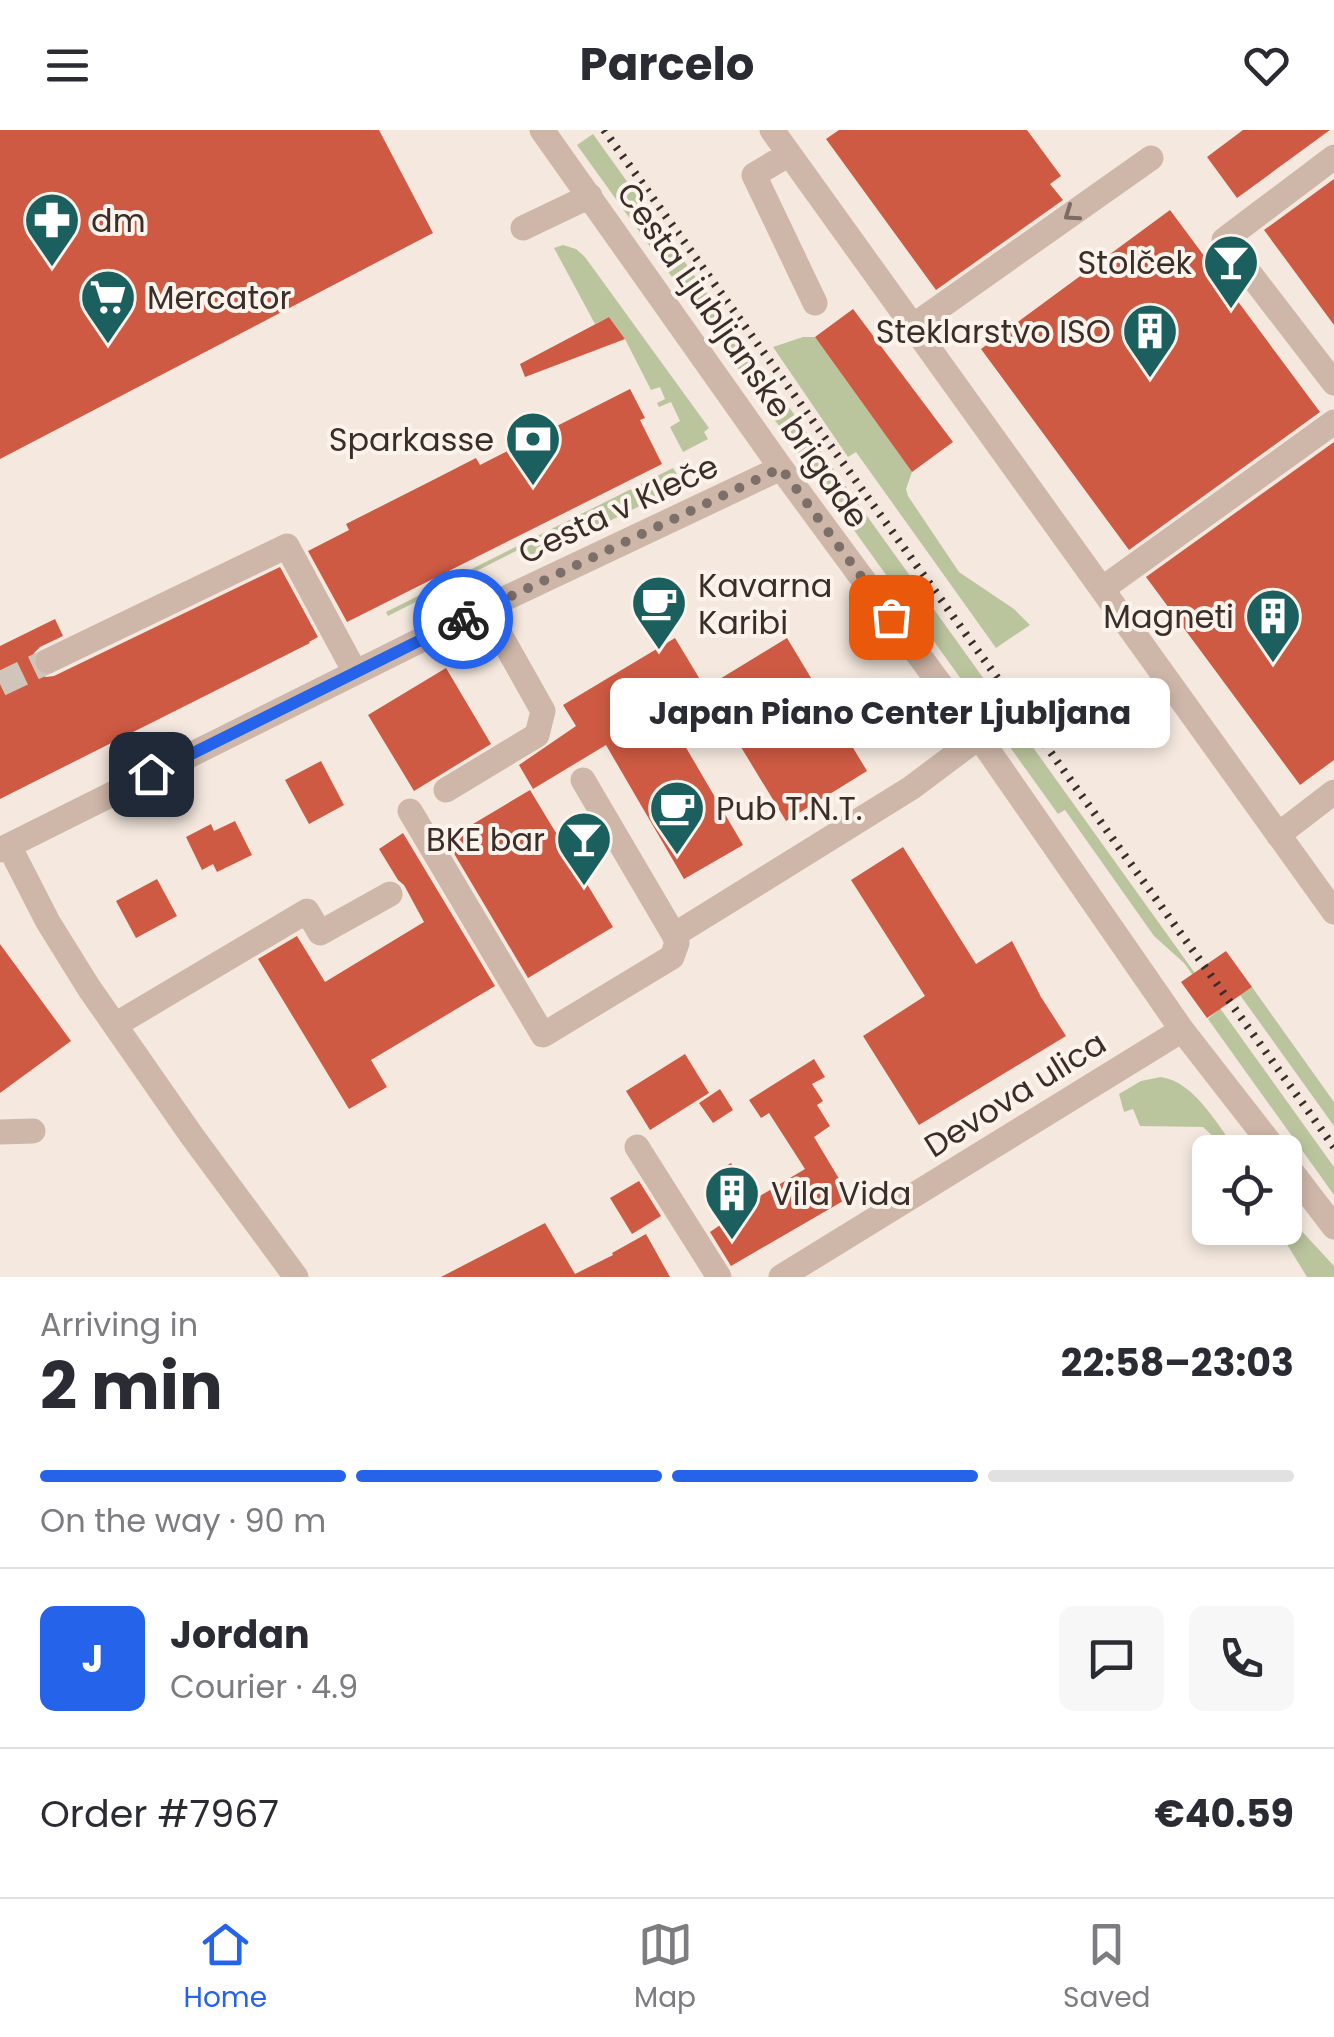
<!DOCTYPE html>
<html lang="en">
<head>
<meta charset="utf-8">
<style>
  body { margin:0; font-family:Poppins,sans-serif; background:#f7f7f7; color:#2b2b33; height:100vh; display:flex; flex-direction:column; font-size:38px; white-space:nowrap }
  * { box-sizing:border-box; margin:0 }
  p { font-size:32px; color:#7c7c81 }
  .icon { flex:none; width:55px; height:55px; fill:none; stroke:currentColor; stroke-width:2; stroke-linecap:round; stroke-linejoin:round }
  .map { position:relative; height:1147px; overflow:hidden }
  .sheet { display:flex; flex-direction:column; background:#fff; flex:1 }
  .sheet>* { flex:none }
  .tools { position:absolute; left:1192px; top:1005px; display:grid; gap:20px }
  .tools a { display:grid; place-items:center; width:110px; height:110px; border-radius:15px; background:#fff; box-shadow:0 5px 15px #0003; font-size:50px }
  .pin { position:absolute; display:grid; place-items:center; width:85px; height:85px; color:#fff; margin:-42px; border-radius:20px; box-shadow:0 5px 15px #0006 }
  .courier { position:absolute; display:grid; place-items:center; width:100px; height:100px; margin:-50px; border:8px solid #2563eb; border-radius:50%; background:#fff; color:#222; box-shadow:0 2px 12px #0007 }
  .bubble { position:absolute; height:70px; border-radius:15px; background:#fff; box-shadow:0 5px 15px #0003; font-size:32px; font-weight:700; line-height:70px; text-align:center }
  .head em { font-style:normal; font-weight:700 }
  .head div { display:flex; flex-direction:column-reverse }
  .head { display:flex; align-items:center; justify-content:space-between; height:170px; padding:0 40px }
  h1 { font-size:65px; font-weight:700; line-height:75px }
  .bar { display:grid; grid-template-columns:repeat(4,1fr); gap:15px 10px; align-content:center; height:120px; padding:0 40px }
  .bar i { height:12px; border-radius:8px; background:#e1e1e2 }
  .bar .on { background:#2563eb }
  .bar p { grid-column:span 4 }
  .line { display:flex; align-items:center; gap:25px; padding:0 40px; border-top:2px solid #e1e1e2 }
  .line div { flex:1 }
  .round { display:grid; place-items:center; flex:none; width:105px; height:105px; border-radius:15px; background:#f7f7f7 }
  header { display:flex; justify-content:space-between; align-items:center; height:130px; padding:0 40px; background:#fff; font-size:45px; font-weight:700 }
  .menu { display:flex; justify-content:space-around; align-items:center; height:140px; border-top:2px solid #e1e1e2; background:#fff; font-size:28px; color:#7c7c81 }
  .menu a { display:grid; justify-items:center; gap:5px }
  .menu .on { color:#2563eb }
  .map>svg:first-child { display:block }
  .green { fill:#bbc59d }
  .building { fill:#ce5a43 }
  .lines { fill:none; stroke-linecap:round; stroke-linejoin:round }
  .minor-tunnel { stroke:#d0c4bb; stroke-width:25; stroke-dasharray:25 12; stroke-linecap:butt }
  .minor { stroke:#ceb7a9; stroke-width:25 }
  .rail { stroke:#3b2e29; stroke-width:8; stroke-dasharray:2.5 8; stroke-linecap:butt }
  .oneway { stroke:#7d6c63 }
  .done { stroke:#7c6f69; stroke-width:10; stroke-dasharray:0 18 }
  .route { stroke:#2563eb; stroke-width:12 }
  .labels { text-anchor:middle; dominant-baseline:central; stroke-width:8; stroke-linejoin:round; paint-order:stroke }
  .poi-label { font-size:32px; fill:#3b2e29; stroke:#fbf3ec; text-anchor:start }
  .street-label { font-size:32px; fill:#3b2e29; stroke:#fbf3ec }
</style>
</head>
<body>
<header><svg class="icon" aria-label="menu" viewBox="0 0 24 24"><path d="M4 6h16M4 12h16M4 18h16"/></svg>Parcelo<svg class="icon" aria-label="heart" viewBox="0 0 24 24"><path d="M12 20l-8-8c-3-5 5-10 8-4 3-6 11-1 8 4z"/></svg></header>
<div class="map">
<svg width="1334" height="1147" viewBox="0 0 1334 1147">
  <rect width="100%" height="100%" fill="#f5e9df"/>
  <path class="green" d="M593 4 1334 1037V1065L1208 889 1218 880 1184 833 1154 806 1065 680 1058 684 577 15Z
    M563 115 576 119 585 127 709 298 704 302 708 309 683 322 670 297 680 291 671 272 659 277 657 273 665 269 660 257 651 260 625 209 609 187 595 194 554 118Z
    M803 207H815L912 342 906 359 908 366 959 442 1014 479 1030 495 996 518 856 322 848 327 773 217Z
    M673 338 678 346V357L525 433 518 420 388 486 386 482Z
    M1252 857 1334 972V996L1240 865Z
    M1161 947C1195 952 1218 996 1238 1022H1230L1203 997 1140 996 1133 979 1124 982 1119 964 1141 951Z
    M1285 1083 1334 1136V1147H1307L1277 1098H1285Z"/>
  <path class="building" d="M0 0H379L433 103 0 329Z
    M839 0H1027L1061 46 1050 54 1063 70 936 160 826 9Z
    M1243 0H1330L1237 68 1207 27Z
    M1334 49V195L1264 100Z
    M1170 80 1320 282 1129 420 981 219Z
    M853 179 953 312 912 342 815 207Z
    M609 187 625 209 525 247 520 234Z
    M630 259 645 288 640 290 662 334 347 492 308 421 349 400 346 394 435 349 476 328 480 335Z
    M1334 312V630L1300 655 1146 447Z
    M280 437 318 507 309 512 310 513 0 669V516L55 489 63 506 40 517 34 523 32 531 38 544 46 547 54 546Z
    M675 508 704 556 664 580 743 715 684 749 606 615 533 659 519 635 576 596 563 575Z
    M787 508 867 641 786 691 705 558Z
    M446 538 491 614 414 661 368 585Z
    M321 631 344 675 309 694 285 650Z
    M530 660 613 797 528 848 446 710Z
    M235 691 252 725 217 742 213 734 202 740 186 707 211 694 214 701Z
    M403 703 495 856 371 930 387 957 349 979 258 829 297 806 325 852 424 792 404 755 398 750 379 719Z
    M903 717 976 834 1012 811 1041 867 1066 906 919 995 863 906 925 866 851 750Z
    M157 749 177 786 136 808 116 771Z
    M0 814 71 911 0 963Z
    M1226 821 1252 857 1207 888 1181 852Z
    M685 924 709 963 650 1000 626 961Z
    M814 929 825 947 812 954 823 971 817 975 830 996 814 1007 850 1067 731 1136 710 1102 733 1086 710 1046 731 1033 753 1070 805 1039 769 983 761 988 749 970Z
    M720 959 733 980 713 993 699 973Z
    M639 1051 661 1086 632 1104 610 1068Z
    M545 1093 575 1144 613 1125 612 1123 646 1104 670 1147H441Z"/>
  <g class="lines">
    <path class="minor-tunnel" d="M0 554 48 531"/>
    <path class="minor" d="M542 0 781 338 979 607 1182 900 1277 1022
      M772 0 1334 782
      M789 24 754 45 815 173
      M1334 27 1224 110 1334 253
      M523 98 590 66
      M913 196 1151 28
      M1102 459 1334 292
      M48 531 287 416 355 542
      M583 650 674 805 911 658 979 607
      M446 660 537 605 543 581 485 478
      M410 681 543 905 672 827 677 813 674 805
      M1278 705 1334 662
      M9 716 48 792 89 858 192 1006 296 1147
      M0 720 485 478 781 338
      M115 895 307 781 320 803 390 764
      M0 1002 33 1001
      M637 1017 719 1147
      M1285 1033 1334 1097
      M781 1147 1182 900"/>
    <path class="rail" d="M604 0 1334 1017"/>
  </g>
  <defs><path id="oneway-chevron" d="M-2-3.5L2.5 0L-2 3.5" fill="none" stroke-width="1.6" stroke-linecap="round" stroke-linejoin="round" transform="scale(2.5)"/></defs>
  <use class="oneway" href="#oneway-chevron" transform="translate(1071 84) rotate(145)"/>
  <g class="lines">
    <path class="done" d="M463 489 781 338 891 487"/>
    <path class="route" d="M151 644 463 489"/>
  </g>
  <defs>
    <g id="pharmacy-pin" transform="scale(2.875)"><path d="M0 17L-7.5 6A9.5 9.5 0 1 1 7.5 6Z" fill="#1b605f" stroke="#fbf3ec"/><path d="M-2-6h4v4h4v4h-4v4h-4v-4h-4v-4h4Z" fill="#fff"/></g>
    <g id="bar-pin" transform="scale(2.875)"><path d="M0 17L-7.5 6A9.5 9.5 0 1 1 7.5 6Z" fill="#1b605f" stroke="#fbf3ec"/><path d="M-6-5H6L.8 .8V4.5H3.5V6h-7V4.5H-.8V.8Z" fill="#fff"/></g>
    <g id="supermarket-pin" transform="scale(2.875)"><path d="M0 17L-7.5 6A9.5 9.5 0 1 1 7.5 6Z" fill="#1b605f" stroke="#fbf3ec"/><path d="M-6-5.5h2.5l.6 2H6L4.5 2H-2.5L-4.4-4H-6ZM-1.5 3.2a1.3 1.3 0 1 0 .1 0ZM3 3.2a1.3 1.3 0 1 0 .1 0Z" fill="#fff"/></g>
    <g id="building-pin" transform="scale(2.875)"><path d="M0 17L-7.5 6A9.5 9.5 0 1 1 7.5 6Z" fill="#1b605f" stroke="#fbf3ec"/><path d="M-4-6H4V6H1V3H-1V6H-4ZM-2.5-4.3h1.7v1.8h-1.7ZM.8-4.3h1.7v1.8H.8ZM-2.5-1h1.7V.8h-1.7ZM.8-1h1.7V.8H.8Z" fill="#fff"/></g>
    <g id="bank-pin" transform="scale(2.875)"><path d="M0 17L-7.5 6A9.5 9.5 0 1 1 7.5 6Z" fill="#1b605f" stroke="#fbf3ec"/><path d="M-6-4H6V4H-6ZM0-2.3a2.3 2.3 0 1 0 0 4.6a2.3 2.3 0 1 0 0-4.6Z" fill="#fff"/></g>
    <g id="cafe-pin" transform="scale(2.875)"><path d="M0 17L-7.5 6A9.5 9.5 0 1 1 7.5 6Z" fill="#1b605f" stroke="#fbf3ec"/><path d="M-5.5-4.5H6V0H3Q3 3.5 0 3.5H-2.5Q-5.5 3.5-5.5 0ZM3-3.2v2h1.7v-2ZM-6 4.5H4V6H-6Z" fill="#fff"/></g>
  </defs>
  <g fill-rule="evenodd">
    <use href="#pharmacy-pin" x="52" y="90"/>
    <use href="#bar-pin" x="1231" y="132"/>
    <use href="#supermarket-pin" x="108" y="167"/>
    <use href="#building-pin" x="1150" y="201"/>
    <use href="#bank-pin" x="533" y="309"/>
    <use href="#cafe-pin" x="659" y="473"/>
    <use href="#building-pin" x="1273" y="486"/>
    <use href="#cafe-pin" x="677" y="678"/>
    <use href="#bar-pin" x="584" y="709"/>
    <use href="#building-pin" x="732" y="1063"/>
  </g>
  <g class="labels">
    <g class="poi-label">
      <text x="91" y="90">dm</text>
      <text x="1192" y="132" text-anchor="end">Stolček</text>
      <text x="147" y="167">Mercator</text>
      <text x="1111" y="201" text-anchor="end">Steklarstvo ISO</text>
      <text x="494" y="309" text-anchor="end">Sparkasse</text>
      <text x="698" y="455">Kavarna<tspan x="698" dy="37">Karibi</tspan></text>
      <text x="1234" y="486" text-anchor="end">Magneti</text>
      <text x="716" y="678">Pub T.N.T.</text>
      <text x="545" y="709" text-anchor="end">BKE bar</text>
      <text x="771" y="1063">Vila Vida</text>
    </g>
    <g class="street-label">
      <text transform="translate(743 225) rotate(55)">Cesta Ljubljanske brigade</text>
      <text transform="translate(618 379) rotate(-25)">Cesta v Kleče</text>
      <text transform="translate(1015 964) rotate(-32)">Devova ulica</text>
    </g>
  </g>
</svg>
<div class="tools">
<a><svg class="icon" aria-label="locate" viewBox="0 0 24 24"><circle cx="12" cy="12" r="6"/><path d="M12 2v4M12 18v4M2 12h4M18 12h4"/></svg></a>
</div>
<div class="pin" style="left:891px;top:487px;background:#ea580c"><svg class="icon" aria-label="bag" viewBox="0 0 24 24"><path d="M5 8h14l-1 12H6zM9 8a3 3 0 0 1 6 0"/></svg></div>
<div class="pin" style="left:151px;top:644px;background:#1f2937"><svg class="icon" aria-label="home" viewBox="0 0 24 24"><path d="M3 11l9-7 9 7M6 9v11h12V9"/></svg></div>
<div class="courier" style="left:463px;top:489px"><svg class="icon" aria-label="bike" viewBox="0 0 24 24"><circle cx="6" cy="16" r="4"/><circle cx="18" cy="16" r="4"/><path d="M6 16l4-8h5l3 8M10 8l3 8H6M13 5h3"/></svg></div>
<div class="bubble" style="left:610px;top:548px;width:560px">Japan Piano Center Ljubljana</div>
</div>
<section class="sheet">
<div class="head"><div><h1>2 min</h1><p>Arriving in</p></div><em>22:58–23:03</em></div>
<div class="bar"><i class="on"></i><i class="on"></i><i class="on"></i><i></i><p>On the way · 90 m</p></div>
<div class="line" style="height:180px"><b class="round" style="background:#2563eb;color:#fff">J</b><div><b>Jordan</b><p>Courier · 4.9</p></div><a class="round"><svg class="icon" aria-label="chat" viewBox="0 0 24 24"><path d="M4 5h16v11H9l-5 4z"/></svg></a><a class="round"><svg class="icon" aria-label="phone" viewBox="0 0 24 24"><path d="M5 4h4l2 5-3 2q2 4 5 5l2-3 5 2v4C11 20 4 13 5 4z"/></svg></a></div>
<div class="line" style="height:130px"><div>Order #7967</div><b>€40.59</b></div>
</section>
<nav class="menu">
<a class="on"><svg class="icon" aria-label="home" viewBox="0 0 24 24"><path d="M3 11l9-7 9 7M6 9v11h12V9"/></svg>Home</a>
<a><svg class="icon" aria-label="map" viewBox="0 0 24 24"><path d="M3 6l6-2 6 2 6-2v14l-6 2-6-2-6 2zM9 4v14M15 6v14"/></svg>Map</a>
<a><svg class="icon" aria-label="saved" viewBox="0 0 24 24"><path d="M7 4h10v16l-5-4-5 4z"/></svg>Saved</a>
</nav>
</body>
</html>
